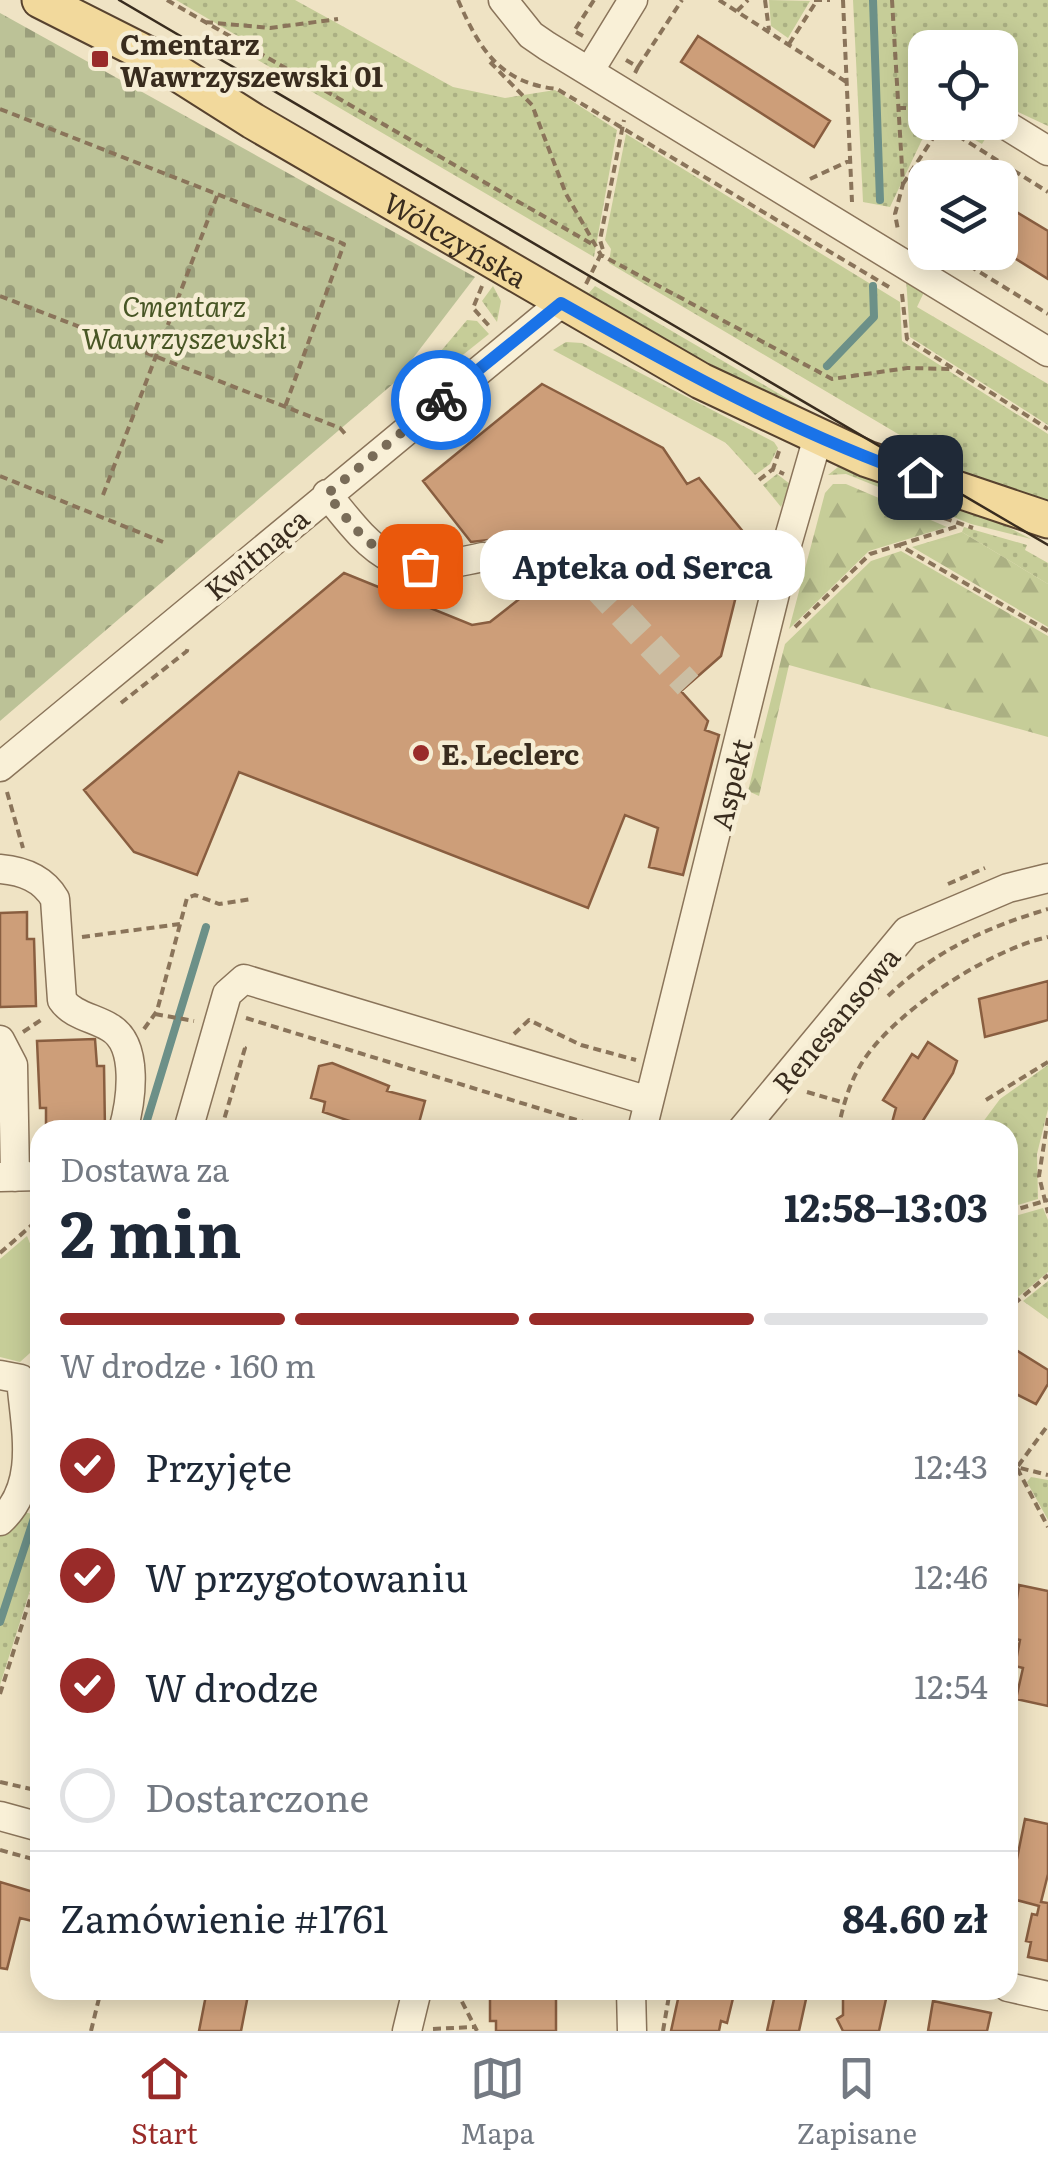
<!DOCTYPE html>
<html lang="pl">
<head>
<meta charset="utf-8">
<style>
  body { margin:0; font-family:Literata,serif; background:#f6f6f7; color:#1f2937; height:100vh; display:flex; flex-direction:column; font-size:38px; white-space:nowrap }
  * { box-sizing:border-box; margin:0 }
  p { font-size:32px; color:#747a83 }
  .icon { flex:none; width:55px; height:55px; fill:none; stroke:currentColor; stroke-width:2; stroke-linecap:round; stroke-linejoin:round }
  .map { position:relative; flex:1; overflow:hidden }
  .panel { position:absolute; left:30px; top:1120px; width:988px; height:880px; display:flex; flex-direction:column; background:#fff; border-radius:30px; box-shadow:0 5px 25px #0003 }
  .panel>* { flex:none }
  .fabs { position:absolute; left:908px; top:30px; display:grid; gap:20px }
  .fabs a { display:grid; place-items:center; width:110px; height:110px; border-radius:20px; background:#fff; box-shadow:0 5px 25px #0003; font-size:50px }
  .pin { position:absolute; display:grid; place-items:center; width:85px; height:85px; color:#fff; margin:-42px; border-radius:20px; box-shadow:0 5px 15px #0006 }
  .courier { position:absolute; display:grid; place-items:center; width:100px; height:100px; margin:-50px; border:8px solid #1a73e8; border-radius:50%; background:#fff; color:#222; box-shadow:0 2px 12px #0007 }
  .bubble { position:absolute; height:70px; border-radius:30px; background:#fff; box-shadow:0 5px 25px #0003; font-size:32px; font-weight:700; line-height:70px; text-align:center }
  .head em { font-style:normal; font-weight:700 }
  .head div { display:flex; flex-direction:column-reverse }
  .head { display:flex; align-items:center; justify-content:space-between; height:170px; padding:0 30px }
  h1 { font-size:65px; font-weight:700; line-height:75px }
  .bar { display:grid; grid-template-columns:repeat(4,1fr); gap:15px 10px; align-content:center; height:120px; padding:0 30px }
  .bar i { height:12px; border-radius:8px; background:#e0e1e3 }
  .bar .selected { background:#992b29 }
  .bar p { grid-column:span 4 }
  .line { display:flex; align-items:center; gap:25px; padding:0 30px; border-top:2px solid #e0e1e3 }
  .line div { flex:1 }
  ol { padding:0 30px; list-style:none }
  li { display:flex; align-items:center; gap:30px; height:110px }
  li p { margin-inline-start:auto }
  li .icon { padding:10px; border-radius:50%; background:#992b29; color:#fff; stroke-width:4 }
  li:last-child { color:#747a83 }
  li i { width:55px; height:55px; border:5px solid #e0e1e3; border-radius:50% }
  .menu { display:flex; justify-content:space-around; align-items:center; height:140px; border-top:2px solid #e0e1e3; background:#fff; font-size:28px; color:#747a83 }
  .menu a { display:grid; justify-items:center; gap:5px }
  .menu .selected { color:#992b29 }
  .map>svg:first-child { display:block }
  .grass { fill:url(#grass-dots) }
  .forest { fill:url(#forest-firs) }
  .cemetery { fill:url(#cemetery-stones) }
  .green { fill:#c6cd98 }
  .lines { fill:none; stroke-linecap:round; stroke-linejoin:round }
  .stream { stroke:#6c9088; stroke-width:8 }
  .building { fill:#cd9e79; stroke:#895e40; stroke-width:2.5 }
  .minor-tunnel { stroke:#cbbea3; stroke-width:28; stroke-dasharray:28 14; stroke-linecap:butt }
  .minor-casing { stroke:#8a745a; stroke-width:31 }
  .major-casing { stroke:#57422e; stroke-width:39 }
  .path { stroke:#8a745a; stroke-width:4; stroke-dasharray:8 5; stroke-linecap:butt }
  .minor { stroke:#f9f0d7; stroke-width:28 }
  .major { stroke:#f2d99c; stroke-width:35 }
  .tram { stroke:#392c1e; stroke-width:2.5 }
  .done { stroke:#796c58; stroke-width:10; stroke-dasharray:0 18 }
  .route { stroke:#1a73e8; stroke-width:12 }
  .poi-dot { fill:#992b29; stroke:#f6edd4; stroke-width:4 }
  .labels { text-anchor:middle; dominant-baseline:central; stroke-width:9; stroke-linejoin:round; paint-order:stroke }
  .poi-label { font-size:28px; font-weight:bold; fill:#392c1e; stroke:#f6edd4; text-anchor:start }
  .street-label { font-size:28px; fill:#392c1e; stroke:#f6edd4 }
  .park-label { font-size:28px; font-style:italic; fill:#485625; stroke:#f6edd4 }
</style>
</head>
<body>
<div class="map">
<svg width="1048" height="2031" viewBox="0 0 1048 2031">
  <defs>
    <pattern id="grass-dots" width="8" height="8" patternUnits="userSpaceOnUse" patternTransform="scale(2.5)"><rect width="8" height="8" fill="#c6cd98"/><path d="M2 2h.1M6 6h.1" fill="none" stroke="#abb083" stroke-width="1.8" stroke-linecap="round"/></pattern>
    <pattern id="forest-firs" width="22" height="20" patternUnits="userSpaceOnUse" patternTransform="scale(2.5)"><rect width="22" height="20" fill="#c6cd98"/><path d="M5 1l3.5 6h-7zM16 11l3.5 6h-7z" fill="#abb083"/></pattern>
    <pattern id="cemetery-stones" width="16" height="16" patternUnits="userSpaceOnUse" patternTransform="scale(2.5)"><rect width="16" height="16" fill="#bcc297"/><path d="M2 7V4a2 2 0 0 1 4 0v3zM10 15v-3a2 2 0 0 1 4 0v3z" fill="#9a9e7b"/></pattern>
  </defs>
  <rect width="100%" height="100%" fill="#efe3c4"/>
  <path class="grass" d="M176 0H295L453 87 505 98 555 90 617 130 594 257 244 52 248 42Z
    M769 0 810 1 788 38 771 26Z
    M853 0H1048V126L1014 110 1003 125 1000 122V48H925V122L930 123 890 207 863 202Z
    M946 123H995L982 144Z
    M626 134 900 302 902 341 1048 434V507L998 493 609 263 611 249 605 240Z
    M492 239 589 293 595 286 846 433 585 300 489 244Z
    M906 278 925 290 917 307 1048 384V425L910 337Z
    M493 286 501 301 497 322 482 301Z
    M467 320 477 321 489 334 454 362 441 351Z
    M566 342 582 343 774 442 778 448 770 464 755 475 726 443 553 350Z
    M415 377 428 387 407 407 400 392Z
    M838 467 857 469 1002 524 1031 539 971 524 846 474 828 475Z
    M777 474 790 484 781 507 763 485Z
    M964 527 1027 545 1025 550 1048 563V584L962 532Z
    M1048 1065V1109L1037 1154 1038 1199 1008 1208V1130H977L1000 1099Z
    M1043 1208 1048 1220V1272L1018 1297 1008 1287V1218Z
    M1048 1281V1319L1023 1301Z
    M1031 1477 1048 1480V1520L1027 1482Z
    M20 1511 40 1516V1559L0 1685V1529Z"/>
  <path class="forest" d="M833 484H846L947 527 869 551 789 629 825 493Z
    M962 532 1048 584V627L912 547Z
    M901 551 1048 636V737L789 665 759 796 748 791 785 644 871 561Z"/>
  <path class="cemetery" d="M0 13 475 277 394 383 0 721Z"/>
  <path class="green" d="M27 1236 40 1268V1344L20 1362 0 1357V1259Z"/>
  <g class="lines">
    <path class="stream" d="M873 0 880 200
      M827 366 874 317 873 286
      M144 1130 206 927
      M0 1622 40 1500"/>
  </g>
  <path class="building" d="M698 36 830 121 814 147 681 62Z
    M1000 202 1048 231V279L1000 249Z
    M542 384 663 448 687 484 699 478 750 540 721 656 681 691 708 721 705 730 719 735 683 875 649 867 658 828 625 815 588 908 239 772 197 875 134 852 84 790 344 573 472 625 490 622 518 600 494 570 500 562 497 546 488 540 471 542 423 481Z
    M27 912V939H34L36 1006 0 1007V913Z
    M1048 981V1020L985 1037 979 999Z
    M95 1039 97 1066H104L105 1130H46V1108H40L37 1041Z
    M928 1042 957 1061 953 1073 917 1130H890L896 1108 883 1100 912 1054 918 1058Z
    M332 1063 389 1086 387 1091 425 1101 417 1130H376L323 1112 325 1102 311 1098 319 1066Z
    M1008 1345 1048 1370V1384L1036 1404 1008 1390Z
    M1019 1585 1048 1591V1706L1016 1699 1023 1668 1015 1666 1020 1640 1011 1638Z
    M1025 1819 1048 1824V1874L1041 1902 1048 1903V1961L1028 1957 1031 1942 1026 1941 1032 1914 1037 1915 1039 1906 1009 1898Z
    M0 1882 40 1894V1923L20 1918 7 1969 0 1968Z
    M207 1990H249L241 2031H199Z
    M490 1990H556V2031H496V2021H490Z
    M680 1990H735L727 2023 721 2021 719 2031H671Z
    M776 1990H808L799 2031H767Z
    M855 1990H888L879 2031H843L837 2019 843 2015V1997Z
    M933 2001 991 2013 987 2031H928Z"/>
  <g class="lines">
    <path class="minor-tunnel" d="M483 557 503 548 565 553 688 685"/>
    <g class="minor-casing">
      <path id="minor" d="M503 0 531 35 547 46 1048 352
        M590 70 633 0
        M1006 125 1048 151
        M327 494C380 561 395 577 483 557
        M0 767 561 303
        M0 869C23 871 43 878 55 899L62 1000C72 1015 94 1018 109 1027 140 1044 131 1102 123 1130
        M0 1040 13 1065 15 1177
        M188 1130 227 994 244 979 649 1101
        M642 1130 788 541 818 437
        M742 1130 907 931 1008 888 1048 878
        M0 1177 40 1176
        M0 1375 21 1379C25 1428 40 1485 0 1521
        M0 1816 40 1827
        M1008 1987 1048 1996
        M631 1990 632 2031
        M407 2031 417 1990"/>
    </g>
    <g class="major-casing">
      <g id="major">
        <path id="s1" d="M40 0 149 55 253 121 701 381 867 459 1048 520"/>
      </g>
    </g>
    <path class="path" d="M167 0 592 244
      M458 0C479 48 499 83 557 89L889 287
      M719 0 848 83
      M765 0 769 30
      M814 0H830
      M843 0 852 202
      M892 0 903 184 895 214 898 230
      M737 11 748 0
      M205 22 270 28 338 19
      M583 36 574 31 594 0
      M789 44 816 2
      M626 60 638 67 635 73
      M490 62 532 105 566 194 601 255 832 379 907 368 952 369
      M638 67 682 0
      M898 108H912L925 116
      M0 109 344 244 285 407
      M936 122 1048 192
      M810 179 851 160
      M903 184 941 126
      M947 252 1048 314
      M586 284 603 250 600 240 624 120
      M482 286 473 308 491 328
      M902 294 907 339 1048 429
      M0 296 340 428 347 436
      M779 451 773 469 784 474
      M0 476 163 542
      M759 480 773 469
      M103 495 217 196
      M944 518 973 528
      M899 545 961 525
      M795 627 870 554 899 545 1048 631
      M121 703 187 651 188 645
      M7 792 23 848
      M948 884 985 868
      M82 937 180 924
      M888 996C936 950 985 928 1048 909
      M155 1014 194 1021
      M246 1018 609 1130
      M144 1029 157 1011 187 898 195 895 219 904 251 899
      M23 1032 44 1018
      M514 1034 529 1020 581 1045 636 1060
      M807 1092 845 1103
      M986 1100 1048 1062
      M1048 1118 1039 1176 1048 1213
      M221 1130 245 1048 240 1046
      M838 1130C843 1105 850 1080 865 1058 899 1009 989 950 1048 937
      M1008 1212 1048 1200
      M0 1253 40 1218
      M1014 1304 1048 1275
      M1008 1459 1017 1468 1048 1527
      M1008 1465 1048 1475
      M1018 1466 1048 1425
      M0 1694 40 1568
      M0 1782 40 1791
      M0 1850 40 1861
      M456 1990 477 2031
      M433 2029 474 2027
      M91 2031 101 1990
      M663 2031 670 1990"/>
    <use href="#minor" class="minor"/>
    <use href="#major" class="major"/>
    <path class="tram" d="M119 0 1048 545"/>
  </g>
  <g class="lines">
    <path class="done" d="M420 566C374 557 355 529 327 494L441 400"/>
    <path class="route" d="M441 400 561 303C678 369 794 433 920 477"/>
  </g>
  <g class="poi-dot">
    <rect x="90" y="49" width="20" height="20" rx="5"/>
    <circle cx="421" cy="753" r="10"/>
  </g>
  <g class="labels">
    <g class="poi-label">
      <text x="120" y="43">Cmentarz<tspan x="120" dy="32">Wawrzyszewski 01</tspan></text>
      <text x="441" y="753">E. Leclerc</text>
    </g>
    <g class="street-label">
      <text stroke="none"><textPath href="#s1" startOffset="480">Wólczyńska</textPath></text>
      <text transform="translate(256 553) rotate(-40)">Kwitnąca</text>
      <text transform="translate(730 784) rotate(-76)">Aspekt</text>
      <text transform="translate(835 1019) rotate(-50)">Renesansowa</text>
    </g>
    <g class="park-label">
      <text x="184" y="305">Cmentarz<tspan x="184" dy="32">Wawrzyszewski</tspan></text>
    </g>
  </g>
</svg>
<div class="fabs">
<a><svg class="icon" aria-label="locate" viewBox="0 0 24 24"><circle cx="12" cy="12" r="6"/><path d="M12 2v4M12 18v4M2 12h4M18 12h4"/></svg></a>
<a><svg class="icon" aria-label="layers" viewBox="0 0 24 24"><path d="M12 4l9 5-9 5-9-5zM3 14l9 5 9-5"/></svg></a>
</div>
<div class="pin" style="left:420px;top:566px;background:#ea580c"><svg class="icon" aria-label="bag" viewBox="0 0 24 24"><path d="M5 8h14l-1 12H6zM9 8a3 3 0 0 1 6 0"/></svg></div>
<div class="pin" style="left:920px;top:477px;background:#1f2937"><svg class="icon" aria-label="home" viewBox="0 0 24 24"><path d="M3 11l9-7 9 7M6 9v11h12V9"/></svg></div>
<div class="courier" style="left:441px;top:400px"><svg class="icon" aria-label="bike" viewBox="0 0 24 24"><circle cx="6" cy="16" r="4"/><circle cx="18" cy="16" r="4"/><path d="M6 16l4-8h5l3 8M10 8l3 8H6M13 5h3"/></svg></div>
<div class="bubble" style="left:480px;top:530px;width:325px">Apteka od Serca</div>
<section class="panel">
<div class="head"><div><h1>2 min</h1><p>Dostawa za</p></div><em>12:58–13:03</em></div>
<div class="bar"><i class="selected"></i><i class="selected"></i><i class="selected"></i><i></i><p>W drodze · 160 m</p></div>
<ol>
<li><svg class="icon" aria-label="check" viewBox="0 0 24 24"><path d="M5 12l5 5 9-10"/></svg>Przyjęte<p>12:43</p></li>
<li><svg class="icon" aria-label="check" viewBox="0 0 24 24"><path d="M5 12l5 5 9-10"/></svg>W przygotowaniu<p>12:46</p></li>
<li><svg class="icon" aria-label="check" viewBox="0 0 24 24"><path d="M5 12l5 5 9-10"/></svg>W drodze<p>12:54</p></li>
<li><i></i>Dostarczone</li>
</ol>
<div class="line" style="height:130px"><div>Zamówienie #1761</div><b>84.60 zł</b></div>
</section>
</div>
<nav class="menu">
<a class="selected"><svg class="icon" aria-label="home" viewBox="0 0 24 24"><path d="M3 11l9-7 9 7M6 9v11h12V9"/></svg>Start</a>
<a><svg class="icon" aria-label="map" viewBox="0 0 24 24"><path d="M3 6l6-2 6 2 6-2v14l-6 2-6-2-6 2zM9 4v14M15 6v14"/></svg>Mapa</a>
<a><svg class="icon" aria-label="saved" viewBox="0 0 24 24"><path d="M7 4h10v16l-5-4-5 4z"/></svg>Zapisane</a>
</nav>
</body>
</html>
